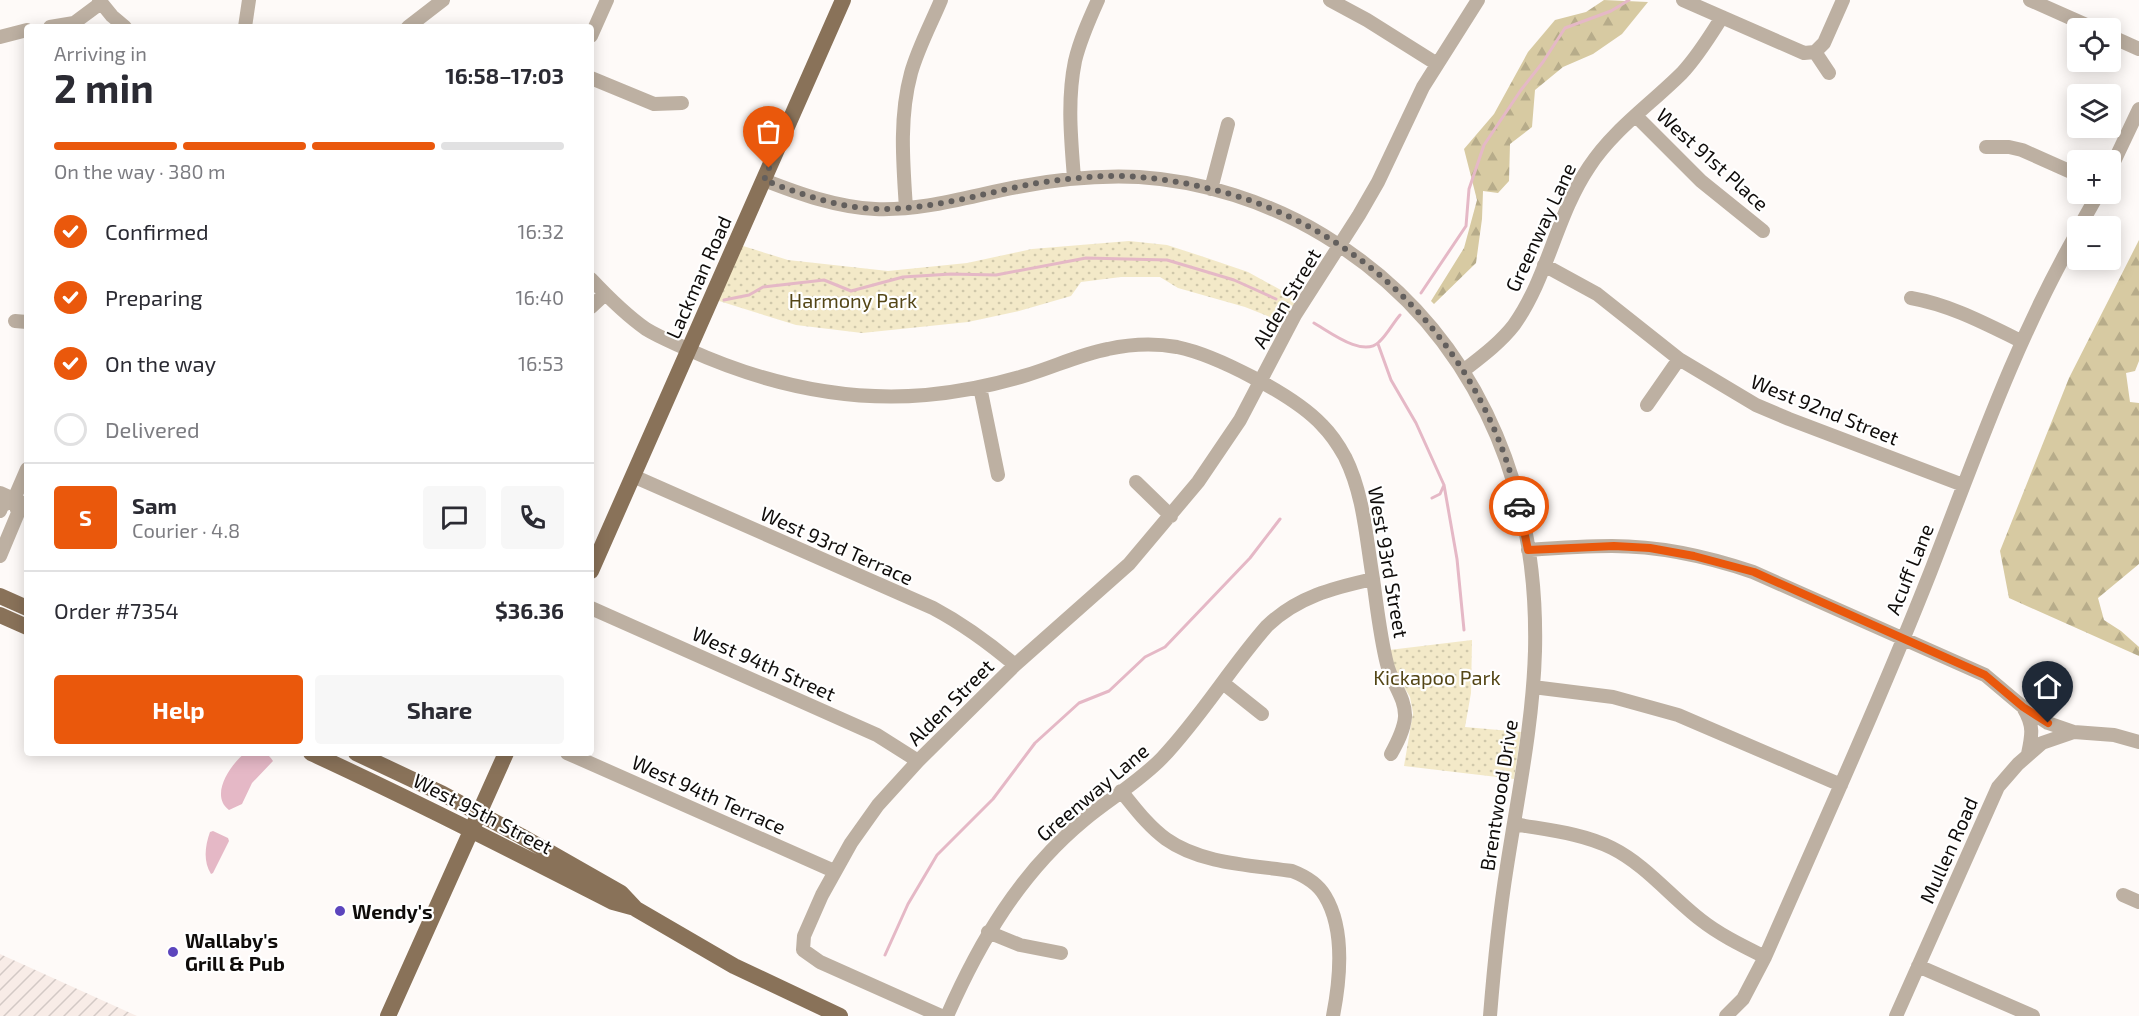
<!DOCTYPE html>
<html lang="en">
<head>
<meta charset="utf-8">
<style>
  body { margin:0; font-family:"Exo 2",sans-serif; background:#f7f7f7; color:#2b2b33; height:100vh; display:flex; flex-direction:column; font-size:22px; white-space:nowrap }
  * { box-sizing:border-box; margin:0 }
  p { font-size:20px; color:#7c7c81 }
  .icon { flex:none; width:33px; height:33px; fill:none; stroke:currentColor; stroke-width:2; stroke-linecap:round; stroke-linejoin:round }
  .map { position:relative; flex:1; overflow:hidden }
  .details { position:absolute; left:24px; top:24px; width:570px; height:732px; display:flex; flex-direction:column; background:#fff; border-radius:6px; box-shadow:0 3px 15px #0003 }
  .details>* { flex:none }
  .tools { position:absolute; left:2067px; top:18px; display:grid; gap:12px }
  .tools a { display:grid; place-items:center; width:54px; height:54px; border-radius:6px; background:#fff; box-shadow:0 3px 15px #0003; font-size:30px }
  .pin { position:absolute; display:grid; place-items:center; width:51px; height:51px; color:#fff; margin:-62px -26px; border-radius:50% 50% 50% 0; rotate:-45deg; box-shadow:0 0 6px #0007 }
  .pin .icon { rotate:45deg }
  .courier { position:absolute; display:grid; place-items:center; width:60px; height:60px; margin:-30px; border:4px solid #ea580c; border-radius:50%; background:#fff; color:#222; box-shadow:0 2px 8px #0007 }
  .summary em { font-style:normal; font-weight:700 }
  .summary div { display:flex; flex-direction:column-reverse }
  .summary { display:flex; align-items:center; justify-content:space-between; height:102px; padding:0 30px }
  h1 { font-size:39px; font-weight:700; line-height:45px }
  .bar { display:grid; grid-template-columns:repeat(4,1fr); gap:9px 6px; align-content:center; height:72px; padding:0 30px }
  .bar i { height:8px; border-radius:4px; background:#e1e1e2 }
  .bar .selected { background:#ea580c }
  .bar p { grid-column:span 4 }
  .line { display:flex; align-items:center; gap:15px; padding:0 30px; border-top:2px solid #e1e1e2 }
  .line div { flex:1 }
  .round { display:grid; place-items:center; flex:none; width:63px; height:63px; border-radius:6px; background:#f7f7f7 }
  ol { padding:0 30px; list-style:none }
  li { display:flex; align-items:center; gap:18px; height:66px }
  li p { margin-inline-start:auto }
  li .icon { padding:6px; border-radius:50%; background:#ea580c; color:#fff; stroke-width:4 }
  li:last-child { color:#7c7c81 }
  li i { width:33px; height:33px; border:3px solid #e1e1e2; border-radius:50% }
  .cta { display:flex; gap:12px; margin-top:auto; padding:12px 30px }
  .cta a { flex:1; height:69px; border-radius:6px; background:#ea580c; color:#fff; font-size:24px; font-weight:700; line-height:69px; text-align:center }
  .cta a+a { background:#f7f7f7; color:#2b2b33 }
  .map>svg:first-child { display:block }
  .industrial { fill:url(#industrial-furrows) }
  .grass { fill:url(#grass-dots) }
  .forest { fill:url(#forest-firs) }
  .water { fill:#e5b8c6 }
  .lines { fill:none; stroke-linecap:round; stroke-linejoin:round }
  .stream { stroke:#e5b8c6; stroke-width:3 }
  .minor { stroke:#bdb0a2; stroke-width:14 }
  .major { stroke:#897259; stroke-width:16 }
  .done { stroke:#635f5d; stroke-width:6; stroke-dasharray:0 10.8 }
  .route { stroke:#ea580c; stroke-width:8 }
  .poi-dot { fill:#5c45bd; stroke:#fff; stroke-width:2 }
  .labels { text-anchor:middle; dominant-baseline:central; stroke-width:4.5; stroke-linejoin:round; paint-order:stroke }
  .street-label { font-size:20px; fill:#0f0c0a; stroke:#fff }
  .park-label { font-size:20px; fill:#544616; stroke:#fff }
  .poi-label { font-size:20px; font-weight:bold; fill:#0f0c0a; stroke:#fff; text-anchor:start }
</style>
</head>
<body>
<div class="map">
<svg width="2139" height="1016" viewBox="0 0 2139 1016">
  <defs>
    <pattern id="industrial-furrows" width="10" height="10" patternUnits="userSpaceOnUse" patternTransform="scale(1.5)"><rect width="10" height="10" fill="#f8ece7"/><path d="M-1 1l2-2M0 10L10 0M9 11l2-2" fill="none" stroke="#d3c9c5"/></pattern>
    <pattern id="grass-dots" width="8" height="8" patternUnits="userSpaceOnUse" patternTransform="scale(1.5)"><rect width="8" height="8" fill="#f3e9c8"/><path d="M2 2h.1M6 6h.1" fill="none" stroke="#cfc7aa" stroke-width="1.8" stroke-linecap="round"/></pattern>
    <pattern id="forest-firs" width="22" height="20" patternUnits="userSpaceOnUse" patternTransform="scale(1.5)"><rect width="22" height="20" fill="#d7caa2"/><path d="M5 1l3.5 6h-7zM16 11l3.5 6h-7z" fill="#b7ac8a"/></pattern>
  </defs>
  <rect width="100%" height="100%" fill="#fefaf8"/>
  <path class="industrial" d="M0 954 137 1016H0Z"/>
  <path class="grass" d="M1129 241 1167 245 1204 257 1248 272 1297 299 1283 322 1245 307 1178 288 1160 277H1121L1081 282 1071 296 1019 311 968 322 862 333 796 325 716 300 740 245 788 260 888 271 967 263 1032 249Z
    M1472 640 1471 693 1465 727 1521 732 1514 779 1404 766 1413 713 1410 697 1394 670 1389 650Z"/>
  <path class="forest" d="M1604 0 1648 2 1622 34 1593 54 1563 67 1535 90 1532 127 1510 144 1509 181 1498 193 1483 191 1482 219 1476 263 1434 304 1431 301 1464 248 1477 200 1464 149 1494 114 1528 52 1555 20 1586 12Z
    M2139 240V361L2135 371 2126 373 2130 402 2139 403V564L2098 598 2104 620 2121 631 2139 647V656L2009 598 2000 551 2069 378Z"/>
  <path class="water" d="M245 753C257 753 267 750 273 761L252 783 242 804 229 810C209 795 231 764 245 753Z
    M213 831 228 838 229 841 213 873 211 874C203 861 205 846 210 832Z"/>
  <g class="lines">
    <path class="stream" d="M1421 293 1466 226 1469 189 1484 145 1521 90 1543 62 1565 28 1611 11 1629 0
      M724 300 749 295 763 287 824 280 851 291 903 277 951 274 996 275 1086 258 1167 260 1234 280 1276 299
      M1314 323C1330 332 1363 358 1379 342 1387 335 1393 323 1400 315
      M1378 344 1391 380 1416 423 1444 485 1457 559 1464 630
      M1432 498 1440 494 1444 485
      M885 955 908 904 937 855 993 799 1035 743 1079 703 1109 691 1145 657 1165 647 1250 558 1280 519"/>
    <path class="minor" d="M99 0 112 16 125 27
      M1330 0 1367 20 1437 64
      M1683 0 1804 53 1815 52
      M2030 0 2093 28
      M50 27 74 23 101 3
      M245 27 249 0
      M408 27 443 0
      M591 36 607 0
      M2110 36 2139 49
      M0 37 27 30
      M1815 52 1824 43 1843 0
      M1815 52 1829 73
      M591 78 654 104 682 103
      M1636 116 1701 181 1763 231
      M1986 147H2009L2022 150 2078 175
      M2110 170 2139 109
      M1074 178C1071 139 1067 100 1075 61 1080 40 1089 20 1098 0
      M764 180C800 194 836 207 875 209 924 211 970 196 1017 187 1058 179 1098 175 1139 177 1203 181 1268 202 1323 235 1472 325 1539 481 1535 651 1533 723 1518 795 1507 866 1499 916 1494 966 1490 1016
      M1211 189 1228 124
      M906 208C903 163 899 117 911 73 918 48 931 24 941 0
      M2080 226 2098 194
      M1544 265 1597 294 1679 359 1756 405 1789 419 1963 485
      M591 279C608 297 626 315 646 329 659 337 674 343 687 349 762 383 844 402 926 395 960 392 994 385 1027 375 1054 367 1081 354 1108 349 1131 344 1154 343 1177 347 1216 355 1294 395 1322 425 1331 434 1339 446 1345 457 1364 495 1366 538 1373 579 1377 607 1380 636 1387 664 1391 682 1406 698 1405 717 1404 730 1397 743 1391 754
      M1911 298C1951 305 1986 324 2021 341
      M591 307 605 294
      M15 321 27 322
      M1463 371C1481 357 1500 343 1514 325 1548 277 1556 216 1589 167 1613 130 1651 104 1682 73 1698 56 1710 36 1722 17
      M980 387 998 475
      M1647 405 1679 359
      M633 476 933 608C963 624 989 643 1015 665
      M1136 482 1171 516
      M0 493 27 505
      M0 511 2 506 14 499 27 469
      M1528 550C1556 548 1584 546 1612 546 1659 546 1709 557 1753 572L1985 675 2023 707 2048 723 2074 732 2114 735 2139 742
      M0 556 18 513 14 499
      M591 608 877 735 918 761
      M1223 683 1262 714
      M1533 687 1613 697 1678 715 1841 785
      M2024 709C2034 726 2032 735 2028 754
      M567 753 834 871
      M1121 791C1135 808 1148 826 1166 839 1201 864 1251 865 1292 871 1305 876 1318 884 1325 896 1345 929 1340 980 1333 1016
      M1514 824C1547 830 1582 833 1612 848 1646 865 1671 897 1701 920 1720 935 1743 946 1765 957
      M2123 895 2139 902
      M988 932 1020 945 1061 953
      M1918 966 2033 1016
      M941 1016 820 962 803 950 804 936 822 895 851 843 878 805 918 761 1015 665 1129 564 1198 482 1240 420 1295 315 1359 215 1378 182 1423 87 1478 0
      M947 1016C980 941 1020 873 1084 820 1109 799 1139 782 1162 758 1201 717 1230 668 1267 626 1297 597 1333 588 1373 579
      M1726 1016 1743 999 1765 957C1821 829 1879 702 1930 573 1976 455 2015 341 2078 231
      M1896 1016 1998 787 2018 764 2042 743 2074 732"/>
    <path class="major" d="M591 571 843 0
      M0 596 27 608
      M0 615 27 627
      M311 753C413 800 513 851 613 902L635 908
      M356 753 443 794 521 836 621 893 636 909 734 966 840 1016
      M388 1016 506 753"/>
  </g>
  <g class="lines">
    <path class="done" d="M769 168 764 180C800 194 837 207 875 209 922 210 967 198 1012 188 1043 181 1073 178 1104 176 1144 175 1185 182 1223 192 1371 233 1486 355 1519 506"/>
    <path class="route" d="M1519 506 1528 550 1614 546 1650 548 1694 556 1754 572 1985 675 2023 707 2048 723"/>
  </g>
  <g class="poi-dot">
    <circle cx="340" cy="911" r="6"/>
    <circle cx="173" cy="952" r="6"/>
  </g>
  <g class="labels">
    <g class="street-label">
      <text transform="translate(1713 159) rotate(42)">West 91st Place</text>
      <text transform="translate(1540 227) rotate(-65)">Greenway Lane</text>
      <text transform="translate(698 277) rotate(-66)">Lackman Road</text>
      <text transform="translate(1286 298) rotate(-59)">Alden Street</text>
      <text transform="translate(1825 409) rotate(22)">West 92nd Street</text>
      <text transform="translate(837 545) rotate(24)">West 93rd Terrace</text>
      <text transform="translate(1389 562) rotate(80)">West 93rd Street</text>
      <text transform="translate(1909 569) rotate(-68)">Acuff Lane</text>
      <text transform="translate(764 663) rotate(24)">West 94th Street</text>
      <text transform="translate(950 702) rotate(-45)">Alden Street</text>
      <text transform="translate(1092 792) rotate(-40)">Greenway Lane</text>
      <text transform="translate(709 794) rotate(24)">West 94th Terrace</text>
      <text transform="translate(1498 795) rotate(-81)">Brentwood Drive</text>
      <text transform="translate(483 813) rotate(27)">West 95th Street</text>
      <text transform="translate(1948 850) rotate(-66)">Mullen Road</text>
    </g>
    <g class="park-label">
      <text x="853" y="300">Harmony Park</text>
      <text x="1437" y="677">Kickapoo Park</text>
    </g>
    <g class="poi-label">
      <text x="352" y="911">Wendy's</text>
      <text x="185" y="940">Wallaby's<tspan x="185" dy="23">Grill &amp; Pub</tspan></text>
    </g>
  </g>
</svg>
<div class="tools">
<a><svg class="icon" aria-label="locate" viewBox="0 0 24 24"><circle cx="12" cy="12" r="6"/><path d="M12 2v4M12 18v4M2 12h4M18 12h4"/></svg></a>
<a><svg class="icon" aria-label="layers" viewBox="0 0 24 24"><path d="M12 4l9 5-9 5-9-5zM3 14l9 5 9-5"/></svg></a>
<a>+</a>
<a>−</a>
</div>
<div class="pin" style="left:769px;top:168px;background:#ea580c"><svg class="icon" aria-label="bag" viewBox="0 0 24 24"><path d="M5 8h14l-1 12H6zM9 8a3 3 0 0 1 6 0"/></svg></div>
<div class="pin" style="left:2048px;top:723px;background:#1f2937"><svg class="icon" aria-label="home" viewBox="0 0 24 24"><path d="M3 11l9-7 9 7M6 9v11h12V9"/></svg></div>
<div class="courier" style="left:1519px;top:506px"><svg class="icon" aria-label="car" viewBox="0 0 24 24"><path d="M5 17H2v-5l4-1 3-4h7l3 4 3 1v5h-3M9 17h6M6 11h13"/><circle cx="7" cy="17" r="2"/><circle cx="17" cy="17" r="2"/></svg></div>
<section class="details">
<div class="summary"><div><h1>2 min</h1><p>Arriving in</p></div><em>16:58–17:03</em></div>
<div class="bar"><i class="selected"></i><i class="selected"></i><i class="selected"></i><i></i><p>On the way · 380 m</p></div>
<ol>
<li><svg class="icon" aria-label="check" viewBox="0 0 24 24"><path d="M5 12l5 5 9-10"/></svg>Confirmed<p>16:32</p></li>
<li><svg class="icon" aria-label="check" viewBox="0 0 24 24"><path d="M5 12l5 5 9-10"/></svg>Preparing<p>16:40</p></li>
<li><svg class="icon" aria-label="check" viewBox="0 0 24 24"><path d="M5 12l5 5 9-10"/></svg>On the way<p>16:53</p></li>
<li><i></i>Delivered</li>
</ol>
<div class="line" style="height:108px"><b class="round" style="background:#ea580c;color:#fff">S</b><div><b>Sam</b><p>Courier · 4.8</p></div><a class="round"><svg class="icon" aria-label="chat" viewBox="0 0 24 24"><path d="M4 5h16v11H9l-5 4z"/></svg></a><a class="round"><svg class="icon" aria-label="phone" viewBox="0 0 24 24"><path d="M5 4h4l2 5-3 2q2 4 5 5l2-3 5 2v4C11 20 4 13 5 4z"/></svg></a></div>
<div class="line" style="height:78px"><div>Order #7354</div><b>$36.36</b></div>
<div class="cta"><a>Help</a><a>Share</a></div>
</section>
</div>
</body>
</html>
